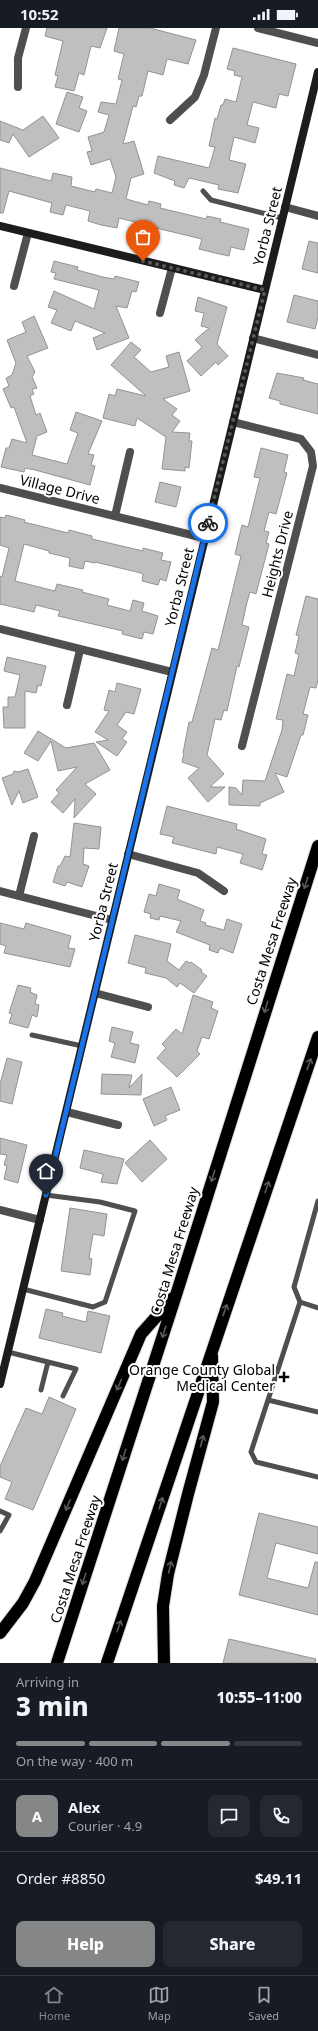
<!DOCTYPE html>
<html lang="en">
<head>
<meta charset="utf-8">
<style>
  body { margin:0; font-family:"Noto Sans",sans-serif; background:#242831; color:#f1f3f6; height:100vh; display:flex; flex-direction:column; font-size:15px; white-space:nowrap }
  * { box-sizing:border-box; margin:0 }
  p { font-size:13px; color:#9ea1a6 }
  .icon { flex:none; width:22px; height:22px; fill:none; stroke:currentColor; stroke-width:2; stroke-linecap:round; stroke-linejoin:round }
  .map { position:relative; height:1635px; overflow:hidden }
  .details { display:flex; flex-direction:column; background:#171b24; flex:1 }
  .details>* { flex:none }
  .pin { position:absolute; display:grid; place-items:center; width:34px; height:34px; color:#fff; margin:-41px -17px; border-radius:50% 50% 50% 0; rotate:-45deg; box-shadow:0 0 4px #0007 }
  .pin .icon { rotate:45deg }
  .courier { position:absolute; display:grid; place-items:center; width:40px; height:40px; margin:-20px; border:3px solid #1a73e8; border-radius:50%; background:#fff; color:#222; box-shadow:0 1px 5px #0007 }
  .overview em { font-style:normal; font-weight:800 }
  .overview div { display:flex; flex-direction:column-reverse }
  .overview { display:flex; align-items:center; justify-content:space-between; height:68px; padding:0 16px }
  h1 { font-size:26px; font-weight:800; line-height:30px }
  .bar { display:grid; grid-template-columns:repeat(4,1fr); gap:6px 4px; align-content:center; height:48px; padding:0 16px }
  .bar i { height:5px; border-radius:3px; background:#363941 }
  .bar .active { background:#858687 }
  .bar p { grid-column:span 4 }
  .line { display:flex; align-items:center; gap:10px; padding:0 16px; border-top:1px solid #363941 }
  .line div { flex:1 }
  .round { display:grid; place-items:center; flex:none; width:42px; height:42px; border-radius:8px; background:#242831 }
  .primary-button { display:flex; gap:8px; margin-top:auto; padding:8px 16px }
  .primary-button a { flex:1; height:46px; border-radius:8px; background:#858687; color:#fff; font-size:16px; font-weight:800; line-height:46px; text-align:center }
  .primary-button a+a { background:#242831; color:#f1f3f6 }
  .status { display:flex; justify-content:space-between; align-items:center; height:28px; padding:0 20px; background:#171b24; direction:ltr }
  .status svg { height:11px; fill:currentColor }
  .dock { display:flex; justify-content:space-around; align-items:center; height:56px; border-top:1px solid #363941; background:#171b24; font-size:11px; color:#9ea1a6 }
  .dock a { display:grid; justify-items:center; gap:2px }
  .dock .active { color:#858687 }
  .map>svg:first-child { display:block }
  .building { fill:#bfbfbf; stroke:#939393 }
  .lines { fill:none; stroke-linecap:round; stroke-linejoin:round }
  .highway-casing { stroke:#dbdbdb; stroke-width:14 }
  .lane { stroke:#4f4f4f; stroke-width:5 }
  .street { stroke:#4f4f4f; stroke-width:8 }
  .secondary { stroke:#1c1c1c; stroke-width:8 }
  .highway { stroke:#000; stroke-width:12 }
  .oneway { stroke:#595959 }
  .done { stroke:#595959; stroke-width:4; stroke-dasharray:0 7.2 }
  .route { stroke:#1a73e8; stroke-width:5 }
  .poi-dot { fill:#000; stroke:#fff; stroke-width:1.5 }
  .labels { text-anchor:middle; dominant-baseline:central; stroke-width:4; stroke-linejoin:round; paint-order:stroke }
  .street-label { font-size:14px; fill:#000; stroke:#fff }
  .poi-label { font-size:14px; fill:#000; stroke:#fff; text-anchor:end }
</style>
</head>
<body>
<div class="status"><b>10:52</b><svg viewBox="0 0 49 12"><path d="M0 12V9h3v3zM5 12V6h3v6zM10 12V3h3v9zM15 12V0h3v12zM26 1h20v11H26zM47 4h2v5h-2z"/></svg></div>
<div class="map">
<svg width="318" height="1635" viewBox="0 0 318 1635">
  <rect width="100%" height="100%" fill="#fff"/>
  <path class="building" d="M47 0H107L100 20 91 18 84 47 79 45 74 63 55 59 58 48 55 47 63 13 45 8Z
    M119 0H150L196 12 188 36 167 31 163 47 148 43 142 68H139L136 79 133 78 123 116 134 113 144 146 131 150 126 171 148 177 149 173 161 176 160 180 206 191 207 188 221 191 220 194 249 201 244 222 231 219 229 228 215 225 199 221 202 211 156 200 153 209 141 206 143 196 119 190 117 200 101 197 88 193 90 183 66 177 63 187 50 184 52 175 9 163 3 185H0V140L51 153 53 145 72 149 71 158 95 164 96 161 112 165 116 149 110 131 91 137 87 124 92 123 88 109 104 104 109 87 98 84 101 74 116 76 122 52 118 51 124 26 114 23Z
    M233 20 296 36 288 68 279 66 276 80 253 74 247 97 259 100 255 115 234 109 229 132 246 136 238 165 218 161 219 157 189 150 184 160 174 157 175 153 154 145 158 128 209 140 215 119 209 118 215 90 217 91 221 77H223L225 71 236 74 242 49 234 47 235 43 227 41Z
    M67 64 83 69 79 80 87 83 79 104 56 96Z
    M43 88 59 110 29 129 13 106 9 115 0 112V93L23 102Z
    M309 213 318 215V245L302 241Z
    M54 233 78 239 77 242 103 249 114 251 115 248 139 254 136 264 132 263 127 280 116 278 129 310 97 322 93 310 105 305 75 293 71 303 51 295 57 282 48 279 54 263 94 281 99 262 54 251 56 245 51 244Z
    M294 267 318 273V290L315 301 287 294Z
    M198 269 227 279 217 316 228 328 218 337 216 334 201 348 187 333 202 319 195 312 209 300 201 298 204 285 195 283Z
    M34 288 48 320 27 328 35 344 32 349 37 360 32 361 34 366 30 368 36 387 40 385 47 404 37 408 32 427 67 436 78 405 70 402 76 384 102 393 88 426 94 427 91 437 95 438 90 457 35 442 25 440 24 444 1 439 6 420H9L12 411 27 415 14 379 11 380 3 361 9 358 6 350 12 347 16 335 7 312 26 304 22 294Z
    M131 314 141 322 134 329 151 344 169 339 166 328 179 324 190 363 163 371 177 381 172 387 180 393 172 404 190 405 189 413H192L189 440 185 439V443L162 441 166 409 137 390 135 398 103 390 109 366 115 368 117 361 146 368 111 337Z
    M277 345 304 350 303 352 318 356V386L280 376V373L269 370Z
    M261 420 288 427 284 444 287 445 276 486 269 484 264 503 269 504 266 515 269 516 256 566 250 564 247 574 242 597 249 599 239 639 237 638 227 683 224 682 221 692 215 691 207 727 224 746 210 759H225L208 774 188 750 199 740 182 734 184 725H183L189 694H192L212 620 218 622 241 528 235 526 242 497 248 499 260 450 254 449Z
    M160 454 181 459 176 479 155 474Z
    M6 487 25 492 24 494 68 505 69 502 92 508V511L143 523V520L163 525 161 532 171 534 166 553 160 551 158 557 142 553 143 547 141 545 95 534V535L85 533 83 541 69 538 70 530 49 525V523L24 516 15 553 55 563 57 556 83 562 82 564 109 571 107 577 130 583 133 572 144 575 142 583 158 588 153 606 144 604 142 611 122 606 123 603 58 588 60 583 36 577 34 584 0 576V548L2 549 9 520 0 517V489L5 490Z
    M306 568 318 571V652L316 660 310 659 303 686 308 687 303 707H301L287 749 275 745 284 764 260 775V778L229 777V759L236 760 242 767 243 752 265 753 282 702 283 692 276 691 287 646 294 648 299 626 295 625 299 608 296 607Z
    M7 629 46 638 41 658 38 657 36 665 25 663V700H4L3 679H8V669H15L20 647 4 643Z
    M117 655 141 661 134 686 126 684 117 697 127 704 122 711 127 714 117 728 96 714 108 712 95 704 109 683 104 682 109 662 115 664Z
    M38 703 66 720 94 715 110 742 85 756 96 766 74 790 75 771 63 785 51 774 59 765 56 762 77 739 58 743 51 713 38 733 24 725Z
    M28 741 38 769 23 775 19 763 12 777 2 750 13 746 14 743 18 744Z
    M167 778 237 796 236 801 266 811 262 826 267 827 262 842 240 835 243 826 217 819 216 826 172 815 174 809 160 806Z
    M74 795 101 799 99 821 84 820 83 836 89 838 82 859 67 854 65 858 53 854 58 838H60L65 828 70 829Z
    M159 856 180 862 177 871 204 882 200 893 206 895 205 897 224 902 227 891 242 896 233 925 220 920 218 925 209 922 210 917 176 904 181 893 160 888 159 892 150 890 151 886 144 884 149 866 156 868Z
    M0 895 24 901 26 895 71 908 68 920 75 921 70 939 4 925 6 918 0 916Z
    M135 907 171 916 167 933 179 942 186 933 190 935 191 934 202 942 201 944 207 948 194 965 180 955 177 959 166 950 145 945 146 940 128 935Z
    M18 957 31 960 30 964 37 967 35 976 39 977 37 989 32 987 28 1000 9 995 12 986 9 985Z
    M193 967 213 974 211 980 218 983 209 1011 202 1009 197 1023 200 1026 177 1049 157 1030 166 1020 162 1016 176 1001 182 1006Z
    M112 999 133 1004 130 1015 139 1017 135 1035 111 1029 115 1015 109 1013Z
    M7 1030 22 1034 12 1076 0 1073V1056Z
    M102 1046 132 1047 129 1060 142 1046 141 1067 101 1066Z
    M171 1059 180 1082 165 1088 167 1092 154 1098 143 1071Z
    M0 1110 27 1117 18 1155 4 1151 7 1138 4 1137 7 1127 0 1126Z
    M150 1112 167 1131 142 1154 125 1135Z
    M84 1122 124 1131 117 1156 101 1154 103 1146 80 1140Z
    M70 1180 107 1186 104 1208 93 1206 89 1230 92 1231 90 1247 61 1243Z
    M46 1281 63 1285 62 1288 86 1294 88 1283 110 1288 101 1325 39 1310Z
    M49 1369 76 1381 33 1482 5 1471 12 1454 0 1449V1438L26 1380 42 1386Z
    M259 1485 318 1499V1526L276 1515 267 1550 308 1560 315 1534H318V1587L239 1567Z
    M229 1611 316 1631 315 1635H223Z"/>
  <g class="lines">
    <g class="highway-casing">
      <path id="highway" d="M0 1605 23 1575 35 1553 141 1306 173 1270
        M57 1635 176 1267 318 818
        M107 1635 318 1009
        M164 1635 163 1578 168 1546 188 1466 213 1374 212 1328"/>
    </g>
    <path class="lane" d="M203 163 211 172 282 190
      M32 1007 82 1018
      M318 1173 294 1259 300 1274 318 1280
      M23 1261 93 1279 105 1274 135 1183 100 1174 46 1167
      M300 1274 251 1424 256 1434 318 1449
      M8 1324 48 1334 41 1362
      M48 1334 76 1341 63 1368
      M268 1372 318 1384
      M0 1483 9 1487 0 1503"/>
    <path class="street" d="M258 0 318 15
      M18 59V30L26 0
      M170 92 195 69 204 47 216 0
      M285 179 318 188
      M14 258 28 205
      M160 285 172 240
      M253 310 318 327
      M233 394 301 411 311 424 313 438 242 718
      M0 460 204 510
      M115 488 130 424
      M0 601 172 644
      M67 677 80 622
      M128 826 198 845 224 863
      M0 863 112 892
      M19 868 34 808
      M95 965 148 979
      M67 1084 118 1097
      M0 1182 40 1192"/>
    <path class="secondary" d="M0 198 265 262
      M0 1356 318 44"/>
    <use href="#highway" class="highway"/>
  </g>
  <defs><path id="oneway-shaft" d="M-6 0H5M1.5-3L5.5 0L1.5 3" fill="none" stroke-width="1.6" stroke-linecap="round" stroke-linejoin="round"/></defs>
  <g class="oneway">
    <use href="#oneway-shaft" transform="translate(306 855) rotate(108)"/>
    <use href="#oneway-shaft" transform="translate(266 979) rotate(107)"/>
    <use href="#oneway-shaft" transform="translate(309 1036) rotate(-71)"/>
    <use href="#oneway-shaft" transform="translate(213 1148) rotate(107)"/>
    <use href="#oneway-shaft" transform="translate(267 1159) rotate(-71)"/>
    <use href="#oneway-shaft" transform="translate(225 1282) rotate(-71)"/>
    <use href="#oneway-shaft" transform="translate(164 1304) rotate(108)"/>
    <use href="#oneway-shaft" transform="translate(119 1357) rotate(113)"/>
    <use href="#oneway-shaft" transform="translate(202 1413) rotate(-75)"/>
    <use href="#oneway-shaft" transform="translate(124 1427) rotate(108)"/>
    <use href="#oneway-shaft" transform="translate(161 1475) rotate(-72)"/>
    <use href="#oneway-shaft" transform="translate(68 1477) rotate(113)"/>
    <use href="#oneway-shaft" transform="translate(170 1539) rotate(-77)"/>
    <use href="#oneway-shaft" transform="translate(84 1551) rotate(108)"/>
    <use href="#oneway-shaft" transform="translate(119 1598) rotate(-71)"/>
  </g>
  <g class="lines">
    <path class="done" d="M143 233 265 262 208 495"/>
    <path class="route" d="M46 1167 208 495"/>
  </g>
  <path class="poi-dot" d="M282 1343h4v4h4v4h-4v4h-4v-4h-4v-4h4z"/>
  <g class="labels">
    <g class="street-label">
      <text transform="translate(267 198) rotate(-76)">Yorba Street</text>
      <text transform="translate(60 461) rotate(14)">Village Drive</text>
      <text transform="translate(277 526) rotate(-76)">Heights Drive</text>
      <text transform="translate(179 559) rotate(-76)">Yorba Street</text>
      <text transform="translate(103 874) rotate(-76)">Yorba Street</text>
      <text transform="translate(271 913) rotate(-72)">Costa Mesa Freeway</text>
      <text transform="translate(174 1223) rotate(-73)">Costa Mesa Freeway</text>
      <text transform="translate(75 1531) rotate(-72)">Costa Mesa Freeway</text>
    </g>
    <g class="poi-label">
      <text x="275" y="1341">Orange County Global<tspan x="275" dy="16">Medical Center</tspan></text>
    </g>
  </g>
</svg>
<div class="pin" style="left:143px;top:233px;background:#ea580c"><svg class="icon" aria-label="bag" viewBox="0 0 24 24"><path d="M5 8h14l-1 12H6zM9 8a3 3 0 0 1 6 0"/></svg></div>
<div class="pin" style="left:46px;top:1167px;background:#1f2937"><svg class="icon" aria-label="home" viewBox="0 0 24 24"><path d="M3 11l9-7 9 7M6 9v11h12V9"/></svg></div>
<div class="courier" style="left:208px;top:495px"><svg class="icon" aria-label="bike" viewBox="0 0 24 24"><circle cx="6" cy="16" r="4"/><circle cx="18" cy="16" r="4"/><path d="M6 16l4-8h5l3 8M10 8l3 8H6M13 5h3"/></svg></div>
</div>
<section class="details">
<div class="overview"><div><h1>3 min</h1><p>Arriving in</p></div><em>10:55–11:00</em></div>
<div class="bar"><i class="active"></i><i class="active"></i><i class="active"></i><i></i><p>On the way · 400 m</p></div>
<div class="line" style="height:72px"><b class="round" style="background:#858687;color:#fff">A</b><div><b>Alex</b><p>Courier · 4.9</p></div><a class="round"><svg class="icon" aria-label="chat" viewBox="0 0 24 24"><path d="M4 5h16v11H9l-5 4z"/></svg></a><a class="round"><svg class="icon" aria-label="phone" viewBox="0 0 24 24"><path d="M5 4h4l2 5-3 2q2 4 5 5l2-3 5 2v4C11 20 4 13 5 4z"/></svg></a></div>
<div class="line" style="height:52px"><div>Order #8850</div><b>$49.11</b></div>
<div class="primary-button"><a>Help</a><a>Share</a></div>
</section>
<nav class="dock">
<a class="active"><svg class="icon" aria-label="home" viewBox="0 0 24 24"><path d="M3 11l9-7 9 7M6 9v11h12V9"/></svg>Home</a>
<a><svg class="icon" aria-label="map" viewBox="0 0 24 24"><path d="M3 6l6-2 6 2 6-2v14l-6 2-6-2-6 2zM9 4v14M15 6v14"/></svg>Map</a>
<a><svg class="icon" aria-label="saved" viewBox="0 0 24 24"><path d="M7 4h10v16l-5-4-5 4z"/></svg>Saved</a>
</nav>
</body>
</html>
